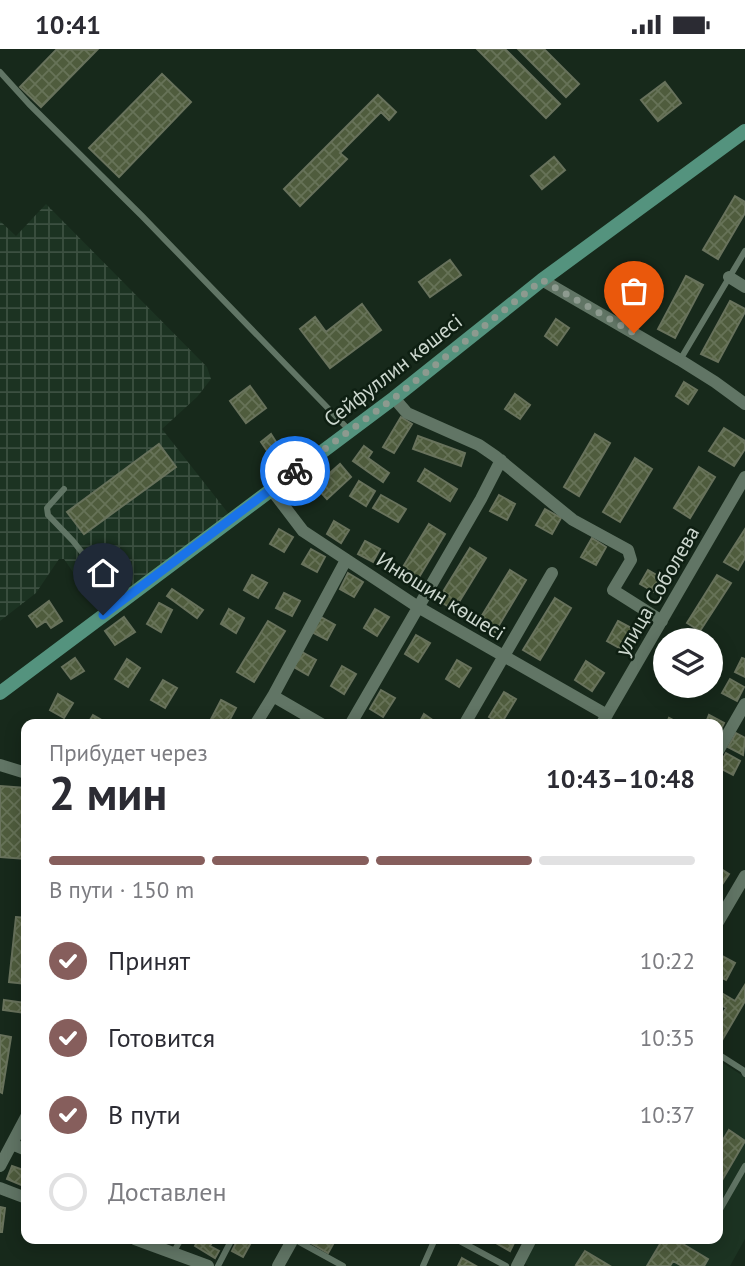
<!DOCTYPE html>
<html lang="ru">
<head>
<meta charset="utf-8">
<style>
  body { margin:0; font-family:"PT Sans",sans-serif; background:#f2f2f3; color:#2b2b33; height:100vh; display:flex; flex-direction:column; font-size:26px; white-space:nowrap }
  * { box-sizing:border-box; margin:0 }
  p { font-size:23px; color:#7c7c81 }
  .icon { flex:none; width:38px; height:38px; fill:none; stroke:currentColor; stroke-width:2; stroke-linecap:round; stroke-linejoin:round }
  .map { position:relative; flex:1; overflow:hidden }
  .panel { position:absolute; left:21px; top:670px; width:702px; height:525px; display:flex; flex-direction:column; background:#fff; border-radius:14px; box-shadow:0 4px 18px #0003 }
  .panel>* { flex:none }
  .controls { position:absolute; left:653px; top:579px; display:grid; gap:14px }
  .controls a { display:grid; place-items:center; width:70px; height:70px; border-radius:50%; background:#fff; box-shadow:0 4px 18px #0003; font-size:35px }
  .pin { position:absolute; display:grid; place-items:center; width:60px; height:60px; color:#fff; margin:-72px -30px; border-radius:50% 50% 50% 0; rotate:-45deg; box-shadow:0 0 7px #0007 }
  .pin .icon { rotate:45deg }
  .courier { position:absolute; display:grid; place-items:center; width:70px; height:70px; margin:-35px; border:5px solid #1a73e8; border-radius:50%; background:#fff; color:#222; box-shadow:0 2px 9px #0007 }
  .summary em { font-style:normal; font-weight:800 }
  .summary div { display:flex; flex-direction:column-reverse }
  .summary { display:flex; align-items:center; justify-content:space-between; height:119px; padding:0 28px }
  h1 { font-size:46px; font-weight:800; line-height:52px }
  .bar { display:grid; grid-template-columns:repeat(4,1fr); gap:10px 7px; align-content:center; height:84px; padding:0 28px }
  .bar i { height:9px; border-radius:5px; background:#e1e1e2 }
  .bar .current { background:#865e5c }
  .bar p { grid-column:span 4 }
  ol { padding:0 28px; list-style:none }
  li { display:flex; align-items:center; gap:21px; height:77px }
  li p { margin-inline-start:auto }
  li .icon { padding:7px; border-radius:50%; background:#865e5c; color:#fff; stroke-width:4 }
  li:last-child { color:#7c7c81 }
  li i { width:38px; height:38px; border:4px solid #e1e1e2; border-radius:50% }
  .status { display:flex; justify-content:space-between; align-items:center; height:49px; padding:0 35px; background:#fff; direction:ltr }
  .status svg { height:19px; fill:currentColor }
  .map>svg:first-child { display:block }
  .built { fill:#1c3322 }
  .industrial { fill:url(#industrial-grid) }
  .building { fill:url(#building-cross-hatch); stroke:#68725c; stroke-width:2 }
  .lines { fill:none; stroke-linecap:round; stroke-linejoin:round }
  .lane { stroke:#617565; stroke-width:6 }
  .street { stroke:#617565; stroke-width:12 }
  .secondary { stroke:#54937e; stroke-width:14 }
  .done { stroke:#8d9a8f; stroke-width:7; stroke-dasharray:0 12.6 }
  .route { stroke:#1a73e8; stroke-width:9 }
  .labels { text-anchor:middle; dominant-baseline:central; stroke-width:5; stroke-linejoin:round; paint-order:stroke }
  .street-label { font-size:21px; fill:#ccd7ce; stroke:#0e1f12 }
</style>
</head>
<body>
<div class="status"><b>10:41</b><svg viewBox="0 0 49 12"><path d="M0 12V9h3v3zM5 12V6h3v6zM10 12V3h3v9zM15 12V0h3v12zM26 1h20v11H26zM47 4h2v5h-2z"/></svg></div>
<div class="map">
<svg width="745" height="1217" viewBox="0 0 745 1217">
  <defs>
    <pattern id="industrial-grid" width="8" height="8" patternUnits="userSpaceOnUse" patternTransform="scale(1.75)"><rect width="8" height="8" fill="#1c3322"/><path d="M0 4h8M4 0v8" fill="none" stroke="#3c5041"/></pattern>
    <pattern id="building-cross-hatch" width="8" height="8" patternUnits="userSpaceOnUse" patternTransform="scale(1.75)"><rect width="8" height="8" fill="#4f5c3d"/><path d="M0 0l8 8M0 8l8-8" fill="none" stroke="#677358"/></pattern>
  </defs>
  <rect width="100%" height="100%" fill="#17291b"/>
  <path class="built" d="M718 1011 745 1028V1190L730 1217H528L524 1214 537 1190H718Z"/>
  <path class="industrial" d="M46 155 207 318 211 330 197 348 162 380 232 469 103 567 64 510H59L36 544 0 572V172L16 187Z"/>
  <path class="building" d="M57 0 97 1 41 58 20 38Z
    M477 0H505L560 55 546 69Z
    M518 0H544L579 35 566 48Z
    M162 25 191 53 119 128 89 99Z
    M665 33 681 54 658 72 641 51Z
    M378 46 396 63 389 71 381 63 340 104 347 110 300 157 284 140Z
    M554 108 565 121 542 140 531 127Z
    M735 147 745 153V164L718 210 703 201Z
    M450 211 461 226 430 248 419 233Z
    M686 227 703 236 675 289 658 280Z
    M619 237 639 249 630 264 610 253Z
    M730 252 745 260V263L718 313 701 305Z
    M362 255 381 281 330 319 300 280 315 268 326 283Z
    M556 270 569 279 557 296 545 287Z
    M684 333 697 341 688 355 676 347Z
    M250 337 266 359 246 374 230 352Z
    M515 345 530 356 520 370 505 360Z
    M401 368 412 375 394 404 383 398Z
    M724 379 745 392V400L734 417 709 402Z
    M271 385 278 396 268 403 261 393Z
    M595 385 610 394 579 447 564 438Z
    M418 387 465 404 461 417 413 400Z
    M159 395 176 418 84 485 67 463Z
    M364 397 372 403 368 409 389 424 383 433 353 412Z
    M635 409 652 420 620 473 603 463Z
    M340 415 351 428 327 450 315 437Z
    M699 418 715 428 690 469 674 459Z
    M425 420 457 440 450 452 418 432Z
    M359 432 375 442 366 457 350 447Z
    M381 446 406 460 398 473 373 459Z
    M499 446 515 455 507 471 490 462Z
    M545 460 561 469 552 485 536 476Z
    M334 472 349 481 341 494 327 485Z
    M429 475 445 485 413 538 397 528Z
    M279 480 293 488 284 503 270 495Z
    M745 480V509L738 521 724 513Z
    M592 489 606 498 596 516 581 508Z
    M365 492 380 500 373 513 358 505Z
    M470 499 486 509 454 561 438 551Z
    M311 500 325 508 317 523 302 515Z
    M510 521 526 531 495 583 478 573Z
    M648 521 662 529 654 543 640 535Z
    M348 524 363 533 354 548 340 540Z
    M252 526 267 534 258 549 244 541Z
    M717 526 731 534 700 582 687 574Z
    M172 540 203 561 197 569 167 547Z
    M284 544 300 552 292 567 276 559Z
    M555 549 571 559 540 611 523 601Z
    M49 552 62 572 51 579 46 572 37 578 29 567Z
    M159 554 172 561 161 583 147 575Z
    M229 560 244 569 236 584 221 575Z
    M375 560 389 568 377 587 364 579Z
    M124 568 135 583 115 596 105 582Z
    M321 568 335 576 327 591 312 583Z
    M268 572 285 582 254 633 237 623Z
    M618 572 633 580 621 600 607 592Z
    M416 586 430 594 418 613 405 605Z
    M302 603 316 611 308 626 294 618Z
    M75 609 84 622 71 630 62 618Z
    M665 609V627L657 623Z
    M742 609 745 610V628L735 623Z
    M127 610 140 619 128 638 115 630Z
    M457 611 471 619 459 638 446 630Z
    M586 612 604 624 592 642 575 631Z
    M342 617 356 625 344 645 331 637Z
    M730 630 744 638 737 652 722 644Z
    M163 631 177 639 165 659 151 651Z
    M381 641 395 649 383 668 370 660Z
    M504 643 516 650 501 675 489 668Z
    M58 645 73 654 64 669 50 661Z
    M221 651 236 659 227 676H208Z
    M424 665 437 674 436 676H418Z
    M93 666 107 674V676H87Z
    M709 666 724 674 718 686V676H705Z
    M669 669 682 676H666Z
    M736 684 745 689 743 706 728 698Z
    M726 704 740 712 733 726 718 718Z
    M0 737 26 739V810L0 808Z
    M718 818 729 825 721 837 718 835Z
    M16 868 26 869V935L9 933Z
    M720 906 735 914 726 931 718 927V911Z
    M745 936V952L718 998V973L726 959 718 954V942L735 952Z
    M4 951 26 954V964L3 961Z
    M0 986 11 988 2 1044 0 1043Z
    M729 1081 745 1092 718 1138V1099Z
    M12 1117 26 1122V1138L7 1130Z
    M0 1158 5 1159 2 1183H0Z
    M199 1190H214L210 1197 219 1202 215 1209 195 1197Z
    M238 1190H253L243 1208 232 1202Z
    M313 1190H336L328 1204 311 1194Z
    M489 1190H516L510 1202Z
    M663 1190H686L683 1195 708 1210 704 1217H682L673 1212 670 1217H647Z
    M585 1202 610 1217H578L576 1216Z
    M462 1209 476 1217H458Z"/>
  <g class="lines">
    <path class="lane" d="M0 23 29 55 142 167 350 382
      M680 311 745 202
      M64 440 47 459 48 466 73 492 121 553
      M718 1005 743 1021 745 1025
      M718 1164 745 1117
      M294 1190 343 1217
      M456 1190 506 1217
      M173 1204 181 1190
      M218 1217 232 1190
      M423 1217 435 1190"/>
    <path class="street" d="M729 228 745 238
      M542 231 680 311 715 333 745 355
      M394 349 407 364 479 396 495 407 573 471 628 501 631 511 613 541 662 572
      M271 440 303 482 418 558 607 666
      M273 647 323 676
      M255 676 273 647 346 511
      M350 676 481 450 501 411
      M464 676 552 524
      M601 676 745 428
      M718 702 745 655
      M0 716 26 724
      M718 873 745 827
      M12 1095 26 1101
      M0 1117 26 1068
      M0 1139 26 1149
      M135 1190 208 1217
      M278 1217 293 1190
      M517 1217 531 1190"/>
    <path class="secondary" d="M0 644 394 349 542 231 745 82"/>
  </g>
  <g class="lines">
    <path class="done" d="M295 422 394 349 542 231 634 284"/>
    <path class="route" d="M103 566 295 422"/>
  </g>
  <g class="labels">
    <g class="street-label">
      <text transform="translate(393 321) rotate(-38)">Сейфуллин көшесі</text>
      <text transform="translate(657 542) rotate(-60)">улица Соболева</text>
      <text transform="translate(441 547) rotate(32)">Инюшин көшесі</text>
    </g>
  </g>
</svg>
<div class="controls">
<a><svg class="icon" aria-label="layers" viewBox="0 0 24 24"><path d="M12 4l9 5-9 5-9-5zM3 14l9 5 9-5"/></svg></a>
</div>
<div class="pin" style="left:634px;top:284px;background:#ea580c"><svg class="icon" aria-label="bag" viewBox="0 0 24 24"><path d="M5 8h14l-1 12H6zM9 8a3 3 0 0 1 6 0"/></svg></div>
<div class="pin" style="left:103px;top:566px;background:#1f2937"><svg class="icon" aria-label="home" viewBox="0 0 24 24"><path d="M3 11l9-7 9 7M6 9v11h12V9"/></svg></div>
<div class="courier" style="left:295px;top:422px"><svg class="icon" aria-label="bike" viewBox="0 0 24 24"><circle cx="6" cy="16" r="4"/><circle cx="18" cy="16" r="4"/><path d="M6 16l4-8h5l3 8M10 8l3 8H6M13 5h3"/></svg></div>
<section class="panel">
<div class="summary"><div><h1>2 мин</h1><p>Прибудет через</p></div><em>10:43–10:48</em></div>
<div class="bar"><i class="current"></i><i class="current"></i><i class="current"></i><i></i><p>В пути · 150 m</p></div>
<ol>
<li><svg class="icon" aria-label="check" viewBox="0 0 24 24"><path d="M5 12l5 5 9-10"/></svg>Принят<p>10:22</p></li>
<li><svg class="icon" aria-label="check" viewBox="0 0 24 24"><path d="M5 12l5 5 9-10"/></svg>Готовится<p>10:35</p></li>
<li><svg class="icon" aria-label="check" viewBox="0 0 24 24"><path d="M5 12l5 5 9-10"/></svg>В пути<p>10:37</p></li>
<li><i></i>Доставлен</li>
</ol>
</section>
</div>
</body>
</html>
